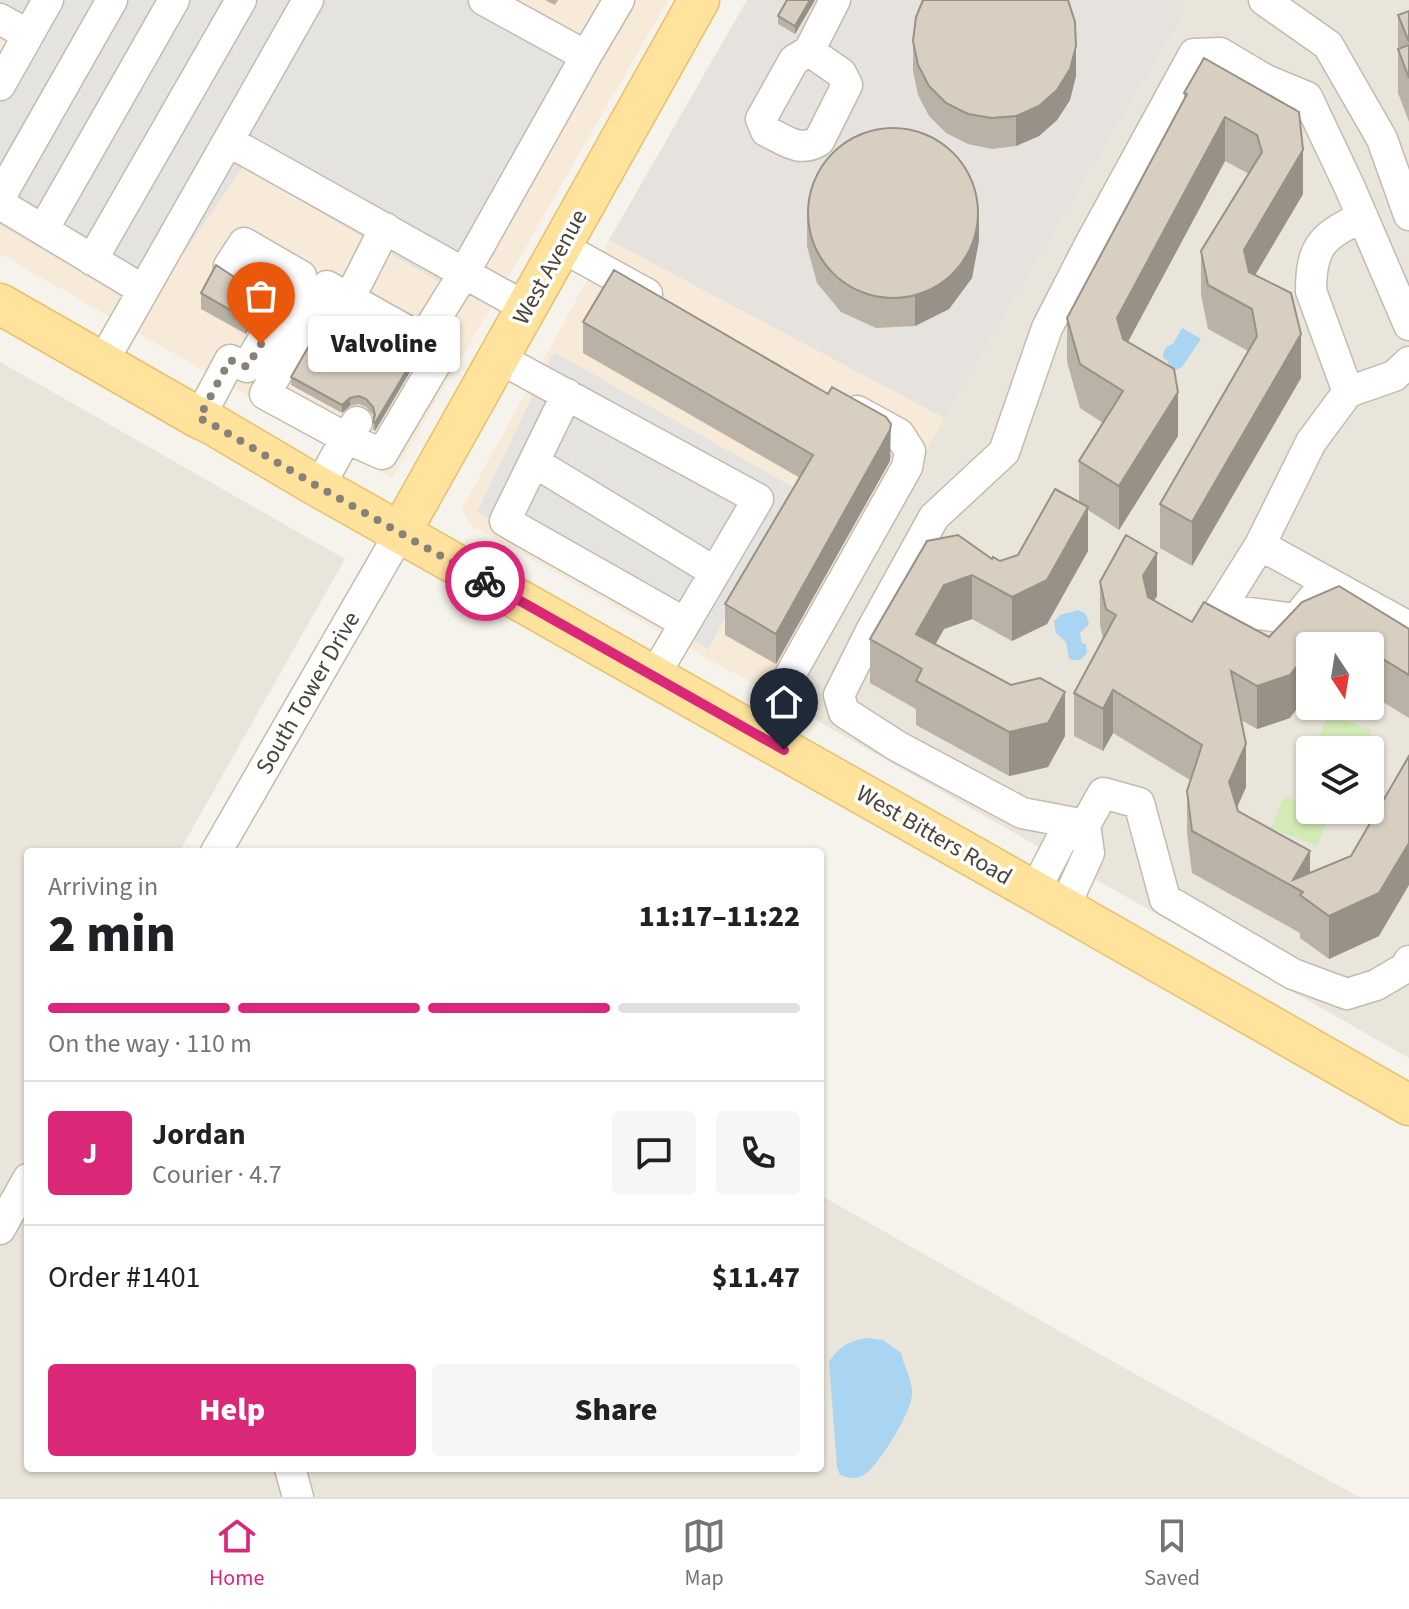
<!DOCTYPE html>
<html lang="en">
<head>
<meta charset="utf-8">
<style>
  body { margin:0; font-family:"Source Sans 3",sans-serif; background:#f6f6f6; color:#202124; height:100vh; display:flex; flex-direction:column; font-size:30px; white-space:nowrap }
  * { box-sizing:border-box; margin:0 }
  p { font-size:26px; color:#757577 }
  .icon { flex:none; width:44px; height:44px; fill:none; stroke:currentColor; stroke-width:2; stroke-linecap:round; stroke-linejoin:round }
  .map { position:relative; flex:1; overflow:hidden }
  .details { position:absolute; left:24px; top:848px; width:800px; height:624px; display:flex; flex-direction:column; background:#fff; border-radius:8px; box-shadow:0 2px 6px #0004 }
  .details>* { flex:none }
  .needle { width:52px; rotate:168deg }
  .controls { position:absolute; left:1296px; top:632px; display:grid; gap:16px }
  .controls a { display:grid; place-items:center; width:88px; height:88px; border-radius:8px; background:#fff; box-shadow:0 2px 6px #0004; font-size:40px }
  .pin { position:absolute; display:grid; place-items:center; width:68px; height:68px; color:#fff; margin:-82px -34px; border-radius:50% 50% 50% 0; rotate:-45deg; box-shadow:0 0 8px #0007 }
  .pin .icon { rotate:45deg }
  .courier { position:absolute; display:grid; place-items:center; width:80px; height:80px; margin:-40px; border:6px solid #db2777; border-radius:50%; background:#fff; color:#222; box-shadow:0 2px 10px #0007 }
  .bubble { position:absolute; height:56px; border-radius:8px; background:#fff; box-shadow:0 2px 6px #0004; font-size:26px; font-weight:800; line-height:56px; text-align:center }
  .summary em { font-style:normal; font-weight:800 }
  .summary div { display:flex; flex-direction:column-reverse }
  .summary { display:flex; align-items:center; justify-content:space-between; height:136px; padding:0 24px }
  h1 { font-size:52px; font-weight:800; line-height:60px }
  .bar { display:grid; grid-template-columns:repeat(4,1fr); gap:12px 8px; align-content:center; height:96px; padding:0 24px }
  .bar i { height:10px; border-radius:6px; background:#e0e0e0 }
  .bar .current { background:#db2777 }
  .bar p { grid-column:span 4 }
  .line { display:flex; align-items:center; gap:20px; padding:0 24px; border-top:2px solid #e0e0e0 }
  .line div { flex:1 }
  .round { display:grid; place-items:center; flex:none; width:84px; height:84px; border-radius:8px; background:#f6f6f6 }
  .primary-button { display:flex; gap:16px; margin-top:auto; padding:16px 24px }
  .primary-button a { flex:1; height:92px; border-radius:8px; background:#db2777; color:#fff; font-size:32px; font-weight:800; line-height:92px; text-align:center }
  .primary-button a+a { background:#f6f6f6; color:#202124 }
  .dock { display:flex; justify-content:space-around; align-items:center; height:112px; border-top:2px solid #e0e0e0; background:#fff; font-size:22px; color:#757577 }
  .dock a { display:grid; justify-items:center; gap:4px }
  .dock .current { color:#db2777 }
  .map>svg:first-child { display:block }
  .residential { fill:#eae5da; fill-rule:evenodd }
  .commercial { fill:#f7ead8 }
  .industrial { fill:#e6e2dd }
  .green { fill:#d2eab5 }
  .parking { fill:#e5e3e0 }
  .water { fill:#a9d4f2 }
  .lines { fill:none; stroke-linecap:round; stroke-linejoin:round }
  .minor-casing { stroke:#c2bbae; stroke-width:33 }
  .major-casing { stroke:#e6c16a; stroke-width:43 }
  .minor { stroke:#fff; stroke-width:30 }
  .major { stroke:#ffe39c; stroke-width:40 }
  .wall { fill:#bab2a6 }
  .shaded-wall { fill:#979187 }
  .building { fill:#d8cfc1; stroke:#979187; stroke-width:2 }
  .done { stroke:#878178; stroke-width:8; stroke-dasharray:0 14.4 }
  .route { stroke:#db2777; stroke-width:10 }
  .labels { text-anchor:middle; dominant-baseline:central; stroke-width:7; stroke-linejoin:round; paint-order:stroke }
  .street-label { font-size:24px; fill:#4b4439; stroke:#fff }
</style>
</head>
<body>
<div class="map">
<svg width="1409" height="1497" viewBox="0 0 1409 1497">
  <rect width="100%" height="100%" fill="#f6f3ec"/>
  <path class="residential" d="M1169 0H1409V1058L790 705 944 418 1188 11ZM1310 646H1370V706H1310ZM1310 750H1370V810H1310Z
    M0 362 345 559 179 852H28V1468H820V1195L1135 1374 1359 1497H0Z"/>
  <path class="commercial" d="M0 0H668L392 478 0 254Z
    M609 240 944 418 790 705 469 524 462 509Z"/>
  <path class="industrial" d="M747 0H1169L1188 10 944 418 609 240Z"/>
  <path class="green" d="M1329 713 1372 731 1364 750H1338L1317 741Z
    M1284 796 1310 807V810H1318L1330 815 1317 846 1271 828Z"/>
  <path class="parking" d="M0 0H490L598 55 461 295 243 167 145 309 0 225V86L29 40 0 24Z
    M554 352 796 489 708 649 477 512Z"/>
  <path class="water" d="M1182 328 1201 339 1182 367 1176 370 1169 366 1167 360 1163 358C1163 350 1166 346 1173 344Z
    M1078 610 1086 614 1089 624 1080 633 1082 643 1086 644 1087 653C1082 660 1078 662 1069 659L1066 642 1056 633 1054 621 1060 615Z
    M866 1338 883 1340 901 1353C904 1367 913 1380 912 1395 911 1413 879 1465 864 1475 855 1480 849 1478 840 1475L837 1467 829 1362C840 1346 847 1342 866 1338Z"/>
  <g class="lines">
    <g class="minor-casing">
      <path id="minor" d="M484 0 586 56 464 273 527 308
        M1264 0 1328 45 1382 139 1409 215
        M0 19 28 35
        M809 51 841 73 847 85 819 141C799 153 785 140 766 131L761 119 794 60 809 51 835 0
        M586 56 619 0
        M0 85 48 0
        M228 141 464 273 423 339
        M0 197 112 0
        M0 204 143 290
        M43 230 174 0
        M562 247 647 294
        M92 260 241 0
        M340 317 385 228
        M499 358 758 499 654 676
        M1409 362 1394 376 1348 392 1311 442 1260 545 1409 627
        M102 363 308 0
        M1348 392 1311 291C1311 245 1323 236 1362 217
        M567 394 505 521 685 623
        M199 418 230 360 247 367 301 276 244 243 229 266
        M534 462 715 572
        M319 487 346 438 382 454 443 351 327 286 265 394 346 438 357 422
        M1260 545 1220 609 1296 619 1315 596
        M757 734 907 467 910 451 899 434 857 411
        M1085 825 1022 813 897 746 844 712 839 695 871 631 934 517 1004 452 1047 328 1089 246 1194 54 1220 53 1266 80 1307 97 1350 188 1409 325
        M216 852 400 533
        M1034 892 1061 840 1085 825 1103 793 1139 803 1165 899 1293 974 1347 994 1376 985 1405 968 1409 961
        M1064 908 1089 853 1085 825
        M0 1229 28 1179
        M290 1468 298 1497"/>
    </g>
    <g class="major-casing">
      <path id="major" d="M0 304 199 418 212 424 312 483 1064 908 1409 1105
        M400 533 699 0"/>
    </g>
    <use href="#minor" class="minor"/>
    <use href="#major" class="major"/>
  </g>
  <path class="wall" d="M545 0H558L555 5Z
    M815 0 795 34 778 24V16Z
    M1409 11V122L1398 93V15Z
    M913 41 1076 76 1070 100 1057 120 1039 136 1016 146 992 149 968 144 946 133 929 116 918 95 913 71Z
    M1204 58 1303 194 1255 275 1301 378 1192 566 1160 548V504L1248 351 1208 329 1201 295V251L1249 174 1225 161 1128 342 1178 436 1119 530 1088 510V551L1047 624 1012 641 972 619 944 629 935 645 1065 736 1048 767 1009 776 916 725V709L870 683V639L992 559 1000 561 1018 555 1079 502V461L1103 423 1080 408 1067 362V318L1184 99V93Z
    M807 216 979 240 972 278 949 309 915 326 876 328 841 312 817 283 807 246Z
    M201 293 260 310 246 334 201 309Z
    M583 322 891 455 890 461 776 664 725 635V604L800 478 583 353Z
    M331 325 417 360 375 431 373 430V415L366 407 359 404 350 406 342 413 291 385V377Z
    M1100 582 1157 596 1154 600 1192 622 1269 637 1409 629V718L1370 694V646H1310L1290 718 1257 729 1241 720 1246 787 1237 808 1238 811 1310 873 1379 936 1329 959 1300 938V933L1192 873 1187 833V791L1190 780 1113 733 1103 751 1074 736V693L1103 639 1100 625Z"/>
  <path class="shaded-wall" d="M810 0H815L795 34V26Z
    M1076 46V76L1070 100 1057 120 1039 136 1016 146V116Z
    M1225 117V161L1117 362V318Z
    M1303 150V194L1244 294V250Z
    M979 210V240L972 278 949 309 915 326V296Z
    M260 294V310L246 334V319Z
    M1301 334V378L1192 566V522Z
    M417 353V360L375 431V423Z
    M1178 392V436L1119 530V486Z
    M350 398V406L342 413V405Z
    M891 424 890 461 776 664V634Z
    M1088 507V551L1047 624 1012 641V597Z
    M1157 553V596L1143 619V576Z
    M972 575V619L944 629 922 668 916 634 944 585Z
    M1344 635V646H1312L1315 642Z
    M1310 649V691L1290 718 1257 729V686Z
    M1113 690V733L1103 751V709Z
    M1065 692V736L1048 767 1009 776V732Z
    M1246 744V787L1229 825V782Z
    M1409 843V885L1379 936 1329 959V916Z
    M1310 851V894L1303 892 1293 880Z"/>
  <path class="building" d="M787 0H810L795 26 778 16Z
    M923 0H1068L1075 22 1076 46 1070 69 1057 90 1039 106 1016 116 992 118 968 114 946 103 929 86 918 65 913 41 916 17Z
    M1409 11V42L1398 15Z
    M1409 45V78L1398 49Z
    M1204 58 1299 112 1303 150 1244 250 1249 272 1291 293 1301 334 1192 522 1160 504 1257 336 1252 309 1208 285 1201 251 1262 152 1257 135 1225 117 1117 318 1123 339 1174 369 1178 392 1119 486 1079 461 1123 391 1080 364 1067 318 1187 94 1184 93Z
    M808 213a85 85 0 1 1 170 0a85 85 0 1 1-170 0Z
    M216 265 260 294 246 319 201 293Z
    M614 270 828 394 832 387 886 417 891 424 890 430 776 634 725 604 813 455 583 322Z
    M325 318 331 325 340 327 349 325 355 318 417 353 375 423 373 422 375 415 373 407 366 399 359 396 350 398 342 405 291 377Z
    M1055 489 1088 507 1047 580 1012 597 972 575 944 585 916 634 1011 685 1040 678 1065 692 1048 723 1009 732 916 681 922 669 870 639 927 541 958 535 992 559 993 557 1000 561 1018 555Z
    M1126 535 1157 553 1143 576 1148 597 1192 622 1204 602 1269 637 1302 602 1339 586 1409 629V675L1370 651V646H1362L1344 635 1315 642 1312 646H1310V649L1290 675 1257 686 1231 671 1246 744 1229 782 1238 811 1310 851 1293 880 1351 856 1409 756V843L1379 893 1329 916 1300 895 1303 892 1192 831 1187 791 1202 745 1113 690 1103 709 1074 693 1116 615 1106 609 1100 582Z"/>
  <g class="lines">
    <path class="done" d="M261 344 247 367 230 360 199 418 212 424 312 483 485 581"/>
    <path class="route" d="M485 581 784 750"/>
  </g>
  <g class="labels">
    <g class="street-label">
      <text transform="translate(550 267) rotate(-61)">West Avenue</text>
      <text transform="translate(308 693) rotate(-60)">South Tower Drive</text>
      <text transform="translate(934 835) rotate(30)">West Bitters Road</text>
    </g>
  </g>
</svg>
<div class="controls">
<a><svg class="needle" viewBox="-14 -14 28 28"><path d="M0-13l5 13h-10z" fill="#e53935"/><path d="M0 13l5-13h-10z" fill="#757577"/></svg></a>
<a><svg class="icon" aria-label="layers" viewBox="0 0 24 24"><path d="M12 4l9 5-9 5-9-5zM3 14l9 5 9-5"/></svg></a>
</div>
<div class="pin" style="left:261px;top:344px;background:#ea580c"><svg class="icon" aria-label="bag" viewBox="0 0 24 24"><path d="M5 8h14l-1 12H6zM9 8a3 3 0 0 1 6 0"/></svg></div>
<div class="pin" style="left:784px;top:750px;background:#1f2937"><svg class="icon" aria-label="home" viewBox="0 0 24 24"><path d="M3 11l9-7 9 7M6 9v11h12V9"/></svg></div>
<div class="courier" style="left:485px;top:581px"><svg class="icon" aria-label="bike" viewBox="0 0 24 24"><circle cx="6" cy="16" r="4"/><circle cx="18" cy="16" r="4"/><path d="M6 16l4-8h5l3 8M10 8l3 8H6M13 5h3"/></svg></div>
<div class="bubble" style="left:308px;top:316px;width:152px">Valvoline</div>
<section class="details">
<div class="summary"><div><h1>2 min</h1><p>Arriving in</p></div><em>11:17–11:22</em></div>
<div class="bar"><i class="current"></i><i class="current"></i><i class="current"></i><i></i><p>On the way · 110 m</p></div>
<div class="line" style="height:144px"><b class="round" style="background:#db2777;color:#fff">J</b><div><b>Jordan</b><p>Courier · 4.7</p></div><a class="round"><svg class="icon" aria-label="chat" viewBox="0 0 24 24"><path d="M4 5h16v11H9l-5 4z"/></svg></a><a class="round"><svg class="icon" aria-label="phone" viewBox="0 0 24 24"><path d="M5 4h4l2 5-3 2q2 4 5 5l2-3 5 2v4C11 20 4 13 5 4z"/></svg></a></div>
<div class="line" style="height:104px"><div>Order #1401</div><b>$11.47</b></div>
<div class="primary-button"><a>Help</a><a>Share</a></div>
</section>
</div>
<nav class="dock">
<a class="current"><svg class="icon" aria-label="home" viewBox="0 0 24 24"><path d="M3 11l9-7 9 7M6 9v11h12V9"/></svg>Home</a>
<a><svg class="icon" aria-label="map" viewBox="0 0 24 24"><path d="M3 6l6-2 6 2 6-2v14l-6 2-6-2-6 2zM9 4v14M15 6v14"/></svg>Map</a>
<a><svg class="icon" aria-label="saved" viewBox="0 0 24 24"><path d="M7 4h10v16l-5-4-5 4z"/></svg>Saved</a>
</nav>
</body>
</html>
